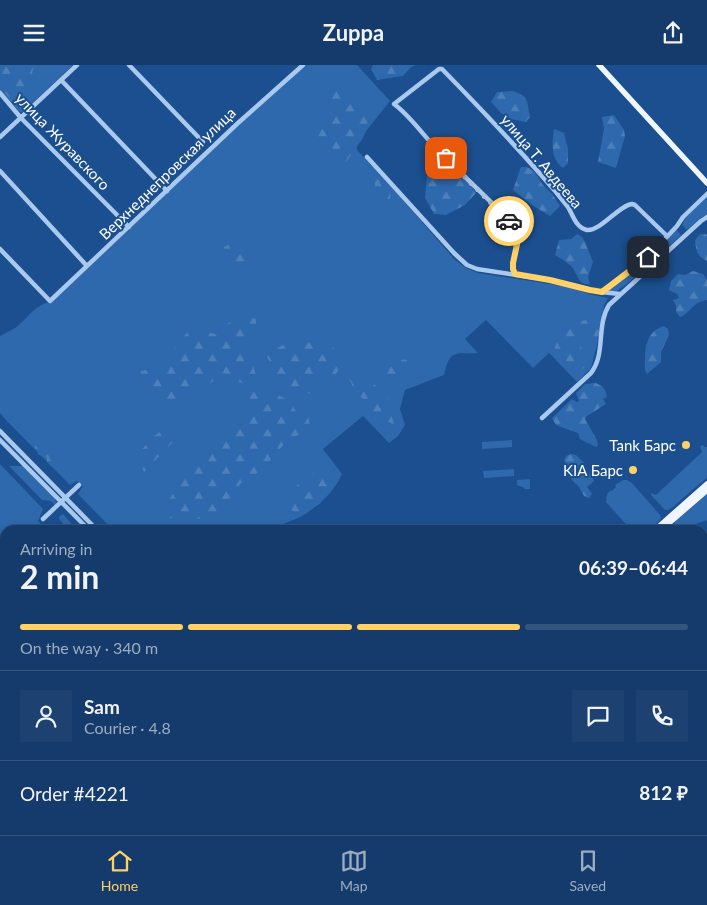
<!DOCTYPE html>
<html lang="en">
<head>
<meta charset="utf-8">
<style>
  body { margin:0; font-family:Lato,sans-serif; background:#1d4271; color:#f1f3f6; height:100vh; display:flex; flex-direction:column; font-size:19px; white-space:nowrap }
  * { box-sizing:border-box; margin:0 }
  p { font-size:16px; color:#9dadc1 }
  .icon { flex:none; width:28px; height:28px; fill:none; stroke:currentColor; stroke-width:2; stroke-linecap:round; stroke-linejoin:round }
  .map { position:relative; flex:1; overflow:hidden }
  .details { position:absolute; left:0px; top:460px; width:708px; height:310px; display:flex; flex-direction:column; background:#143b6b; border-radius:15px 15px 0 0; box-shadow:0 2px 8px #0003,0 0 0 1px #33557e }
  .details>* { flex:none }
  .pin { position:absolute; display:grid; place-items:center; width:42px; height:42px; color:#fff; margin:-21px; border-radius:10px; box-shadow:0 2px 8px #0006 }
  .courier { position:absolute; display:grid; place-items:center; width:50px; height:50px; margin:-25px; border:4px solid #ffd166; border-radius:50%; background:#fff; color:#222; box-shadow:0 1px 6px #0007 }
  .overview em { font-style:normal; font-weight:700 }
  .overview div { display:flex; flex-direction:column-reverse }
  .overview { display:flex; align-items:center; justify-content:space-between; height:85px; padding:0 20px }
  h1 { font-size:32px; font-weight:700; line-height:38px }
  .bar { display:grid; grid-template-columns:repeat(4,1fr); gap:8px 5px; align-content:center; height:60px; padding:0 20px }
  .bar i { height:6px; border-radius:4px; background:#33557e }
  .bar .active { background:#ffd166 }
  .bar p { grid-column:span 4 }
  .line { display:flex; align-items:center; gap:12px; padding:0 20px; border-top:1px solid #33557e }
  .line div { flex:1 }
  .round { display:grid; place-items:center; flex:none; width:52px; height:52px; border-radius:0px; background:#1d4271 }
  header { display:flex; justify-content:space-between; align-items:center; height:65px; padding:0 20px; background:#143b6b; font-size:22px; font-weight:700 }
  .tabs { display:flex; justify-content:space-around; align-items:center; height:70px; border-top:1px solid #33557e; background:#143b6b; font-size:14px; color:#9dadc1 }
  .tabs a { display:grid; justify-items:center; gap:2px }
  .tabs .active { color:#ffd166 }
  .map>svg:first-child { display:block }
  .green { fill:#2e69ad }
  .forest { fill:url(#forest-firs) }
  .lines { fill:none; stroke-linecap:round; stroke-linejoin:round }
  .minor { stroke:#a9c9ee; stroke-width:4.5 }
  .major { stroke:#f0f6ff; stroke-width:5.5 }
  .done { stroke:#afc1d8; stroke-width:5; stroke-dasharray:0 9 }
  .route { stroke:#ffd166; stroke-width:6 }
  .poi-dot { fill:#ffd166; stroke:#1b4f8f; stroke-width:2 }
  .labels { text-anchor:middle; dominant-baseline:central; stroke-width:4; stroke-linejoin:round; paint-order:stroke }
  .street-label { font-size:15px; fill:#fff; stroke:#1b4f8f }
  .poi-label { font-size:15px; fill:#fff; stroke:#1b4f8f; text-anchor:end }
</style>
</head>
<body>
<header><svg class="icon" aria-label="menu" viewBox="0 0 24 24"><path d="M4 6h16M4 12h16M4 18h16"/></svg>Zuppa<svg class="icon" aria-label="share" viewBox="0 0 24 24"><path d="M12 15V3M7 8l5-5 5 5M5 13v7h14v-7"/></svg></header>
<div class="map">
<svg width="707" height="770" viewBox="0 0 707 770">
  <defs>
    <pattern id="forest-firs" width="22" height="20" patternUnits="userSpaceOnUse" patternTransform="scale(1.25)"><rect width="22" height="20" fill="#2e69ad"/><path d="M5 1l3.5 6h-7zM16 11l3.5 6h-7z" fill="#4d80b9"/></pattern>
  </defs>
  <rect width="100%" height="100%" fill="#1b4f8f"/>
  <path class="green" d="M0 0H73L23 47H20L0 26Z
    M305 0H357L390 36 355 80 358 86 401 133 455 195 466 203 478 208 569 222 593 230 608 233 604 240 597 280 591 303 577 317 549 288 533 303 486 255 465 274 478 288C454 289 450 284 444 310L405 325 400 344 405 360 398 371 389 378 363 351 323 384 342 409C333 428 320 440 302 451 293 456 282 458 274 465H113L78 429 83 421 77 416 70 420 4 353 0 348V271C5 268 10 266 15 263 28 254 35 238 52 237L280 21Z
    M707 132V149L699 154 687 165 682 160 685 153Z
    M676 164 681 170 663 187 659 184Z
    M655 187 658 191 627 219 617 226H607Z
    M512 375V382L482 384V377Z
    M703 380 704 382H707V413L691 426 673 442 668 445H665L651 430 652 428 656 430 702 387 700 381Z
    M0 399 43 444 38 456 44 462 56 459 62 465H5V765H294L293 766 297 770H0Z
    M9 401H23L55 434 56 438 55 440 51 436 42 435Z
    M514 404V411L484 413 483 406Z
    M530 414V424H525L524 423 517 420V415Z
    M623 415H627L632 418 660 450 661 452 660 455 650 465H631L606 437 607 429 611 425 612 426 616 422 615 420Z
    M707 428V455L696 459 698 465H678L675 461 674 455Z
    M63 449 64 450 77 465H69L59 454V452Z
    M702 648 707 651V686L703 691Z
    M307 765H329L324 770H305L308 767Z"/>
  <path class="forest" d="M0 0H34C30 18 30 27 10 33 0 26 0 13 0 0Z
    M373 0H416L411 2 403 11 377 15 371 4Z
    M330 25 338 27 355 39 360 38 365 42 368 61 363 73 346 97 340 98 331 91 323 89 316 78 313 62 316 57 328 55H334L333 48 322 37 324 30Z
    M512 26C529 30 527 37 530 52L526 57 511 54 502 49 491 37 497 27Z
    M614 50 624 65 625 71 616 103 598 97 604 64 602 52Z
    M554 64 564 68 568 84V98L563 103C550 94 552 77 554 64Z
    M454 87 463 88 451 100 472 122 476 128 465 140 446 150 434 149 425 133 427 110 434 103 441 108 445 106 443 101 444 93Z
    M521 102H527L534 106 543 120 552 129 560 141 550 151 532 140 513 125Z
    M376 111C388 120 394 124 388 141L386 142 377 136 374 114Z
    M577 169 582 172 585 177 593 197 588 212 590 219C578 220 578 210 572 202 567 197 560 193 555 190L559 175 571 174Z
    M700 169H705L707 170V196C697 191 696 186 695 175Z
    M241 176 246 180 244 209 236 204V200L224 189V182L232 178Z
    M693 206 703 209 707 215V235C692 237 691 248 680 252L676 247V241L673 235 679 233 677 229 669 225 671 216 678 209 685 210Z
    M237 251 251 252 256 254V270L247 276 235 280 237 286 252 296 256 310 249 312 254 321 260 325 270 327 287 334 291 331 267 292 271 286 287 278 305 280 316 272 339 287 340 303 333 313 314 308 315 327 296 331 291 338 298 350 308 351 310 360 304 369 290 372 262 405 241 418 224 441 205 454 164 453 167 438 201 385 238 363 251 342 247 321 224 308 197 328 170 346 146 326 140 306 172 300 175 282 190 264 205 266 221 271 223 263Z
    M569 251 573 255V260L579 261 582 256 591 254 598 256 599 258 597 260 592 261 599 265 598 274 592 271 590 273 583 272C579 283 581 285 588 293V299L575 311C573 310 573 307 572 305 569 299 562 296 556 294L555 282 562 265 568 263 566 255V252Z
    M664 261 668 264 669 270 661 287V297L647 309C644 304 645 299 645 293 645 279 649 265 664 261Z
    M387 293 407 295 405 311 391 318 385 305Z
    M346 307 366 311 388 333 394 360 375 349 353 322Z
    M596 318C603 321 606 324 607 332L603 334 606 339 587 351 585 354 597 375 598 380 596 382 580 374 578 368 556 360 552 353 572 334 577 337 579 336 576 328 585 319Z
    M172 359 176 374 144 407 137 390 154 371Z
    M35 381 39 382 43 388 49 390 50 395 54 398 52 402 47 397V393C45 390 41 392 38 389V386L35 383Z
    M571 389 576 390 584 398 586 405 592 411 594 416 587 422 592 429 589 433 584 431 579 422 572 415 564 395 566 391Z
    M331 401 329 424 320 439 300 449 291 445 295 422 314 407Z
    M5 572V689L0 690V589Z
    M0 702 5 704V762L0 761Z"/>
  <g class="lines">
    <path class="minor" d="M129 0 203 77
      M61 15 167 126
      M0 28 21 53 129 162
      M0 72 77 0
      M367 92 454 188 467 200 477 204 550 215 590 225 601 227 648 192 677 161 683 152 707 129
      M0 106 87 201
      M0 184 50 236 238 58 303 0
      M515 209C509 194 521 179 518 168 515 159 503 148 496 142 475 121 453 101 433 80 420 66 409 50 394 39L439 4H442C481 44 520 85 556 127 560 132 564 137 568 142 573 150 576 163 587 165 601 166 618 141 632 139L635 140 667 171
      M601 227 620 229
      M542 353 591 308C606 289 596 261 609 240L701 156 707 152
      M0 366 97 465
      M0 375 89 465
      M43 454 79 420
      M389 765 394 770
      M628 769 629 770"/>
    <path class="major" d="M599 0 707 118
      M655 465 707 419
      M661 465 707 425
      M332 770 337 765
      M341 770 346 765"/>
  </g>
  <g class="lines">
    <path class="done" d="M446 93 509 156"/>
    <path class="route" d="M509 156 517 165 519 170 513 198V204L515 209 550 215 590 225 602 227 648 192"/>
  </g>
  <g class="poi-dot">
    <circle cx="686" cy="380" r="5"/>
    <circle cx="633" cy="405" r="5"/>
  </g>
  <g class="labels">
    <g class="street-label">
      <text transform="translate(63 76) rotate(46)">улица Журавского</text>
      <text transform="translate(542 96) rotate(50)">улица Т. Авдеева</text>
      <text transform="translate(167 108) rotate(-44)">Верхнеднепровская улица</text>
    </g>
    <g class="poi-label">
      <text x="676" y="380">Tank Барс</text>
      <text x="623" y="405">KIA Барс</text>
    </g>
  </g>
</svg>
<div class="pin" style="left:446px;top:93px;background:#ea580c"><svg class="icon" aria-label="bag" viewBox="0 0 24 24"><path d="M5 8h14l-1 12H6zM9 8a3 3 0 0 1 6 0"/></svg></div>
<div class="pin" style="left:648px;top:192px;background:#1f2937"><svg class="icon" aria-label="home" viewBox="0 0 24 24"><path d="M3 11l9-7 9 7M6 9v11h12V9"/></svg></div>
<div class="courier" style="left:509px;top:156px"><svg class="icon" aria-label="car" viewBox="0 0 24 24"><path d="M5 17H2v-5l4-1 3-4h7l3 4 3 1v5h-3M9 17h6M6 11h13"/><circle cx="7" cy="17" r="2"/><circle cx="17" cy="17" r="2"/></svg></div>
<section class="details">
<div class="overview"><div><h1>2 min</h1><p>Arriving in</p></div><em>06:39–06:44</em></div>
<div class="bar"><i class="active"></i><i class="active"></i><i class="active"></i><i></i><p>On the way · 340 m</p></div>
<div class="line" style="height:90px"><a class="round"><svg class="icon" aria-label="person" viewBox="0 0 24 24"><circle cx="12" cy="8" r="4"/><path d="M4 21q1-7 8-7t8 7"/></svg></a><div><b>Sam</b><p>Courier · 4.8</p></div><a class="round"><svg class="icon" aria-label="chat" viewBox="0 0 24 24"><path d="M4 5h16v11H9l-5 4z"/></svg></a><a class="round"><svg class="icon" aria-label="phone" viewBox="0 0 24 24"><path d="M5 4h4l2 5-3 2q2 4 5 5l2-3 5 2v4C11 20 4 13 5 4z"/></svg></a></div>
<div class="line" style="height:65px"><div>Order #4221</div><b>812 ₽</b></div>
</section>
</div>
<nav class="tabs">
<a class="active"><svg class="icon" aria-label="home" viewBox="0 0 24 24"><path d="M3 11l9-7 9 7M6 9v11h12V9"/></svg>Home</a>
<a><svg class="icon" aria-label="map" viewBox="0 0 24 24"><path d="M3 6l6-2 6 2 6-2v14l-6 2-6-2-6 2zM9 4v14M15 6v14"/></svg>Map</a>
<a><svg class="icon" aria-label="saved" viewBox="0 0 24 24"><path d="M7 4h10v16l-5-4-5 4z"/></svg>Saved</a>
</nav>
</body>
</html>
